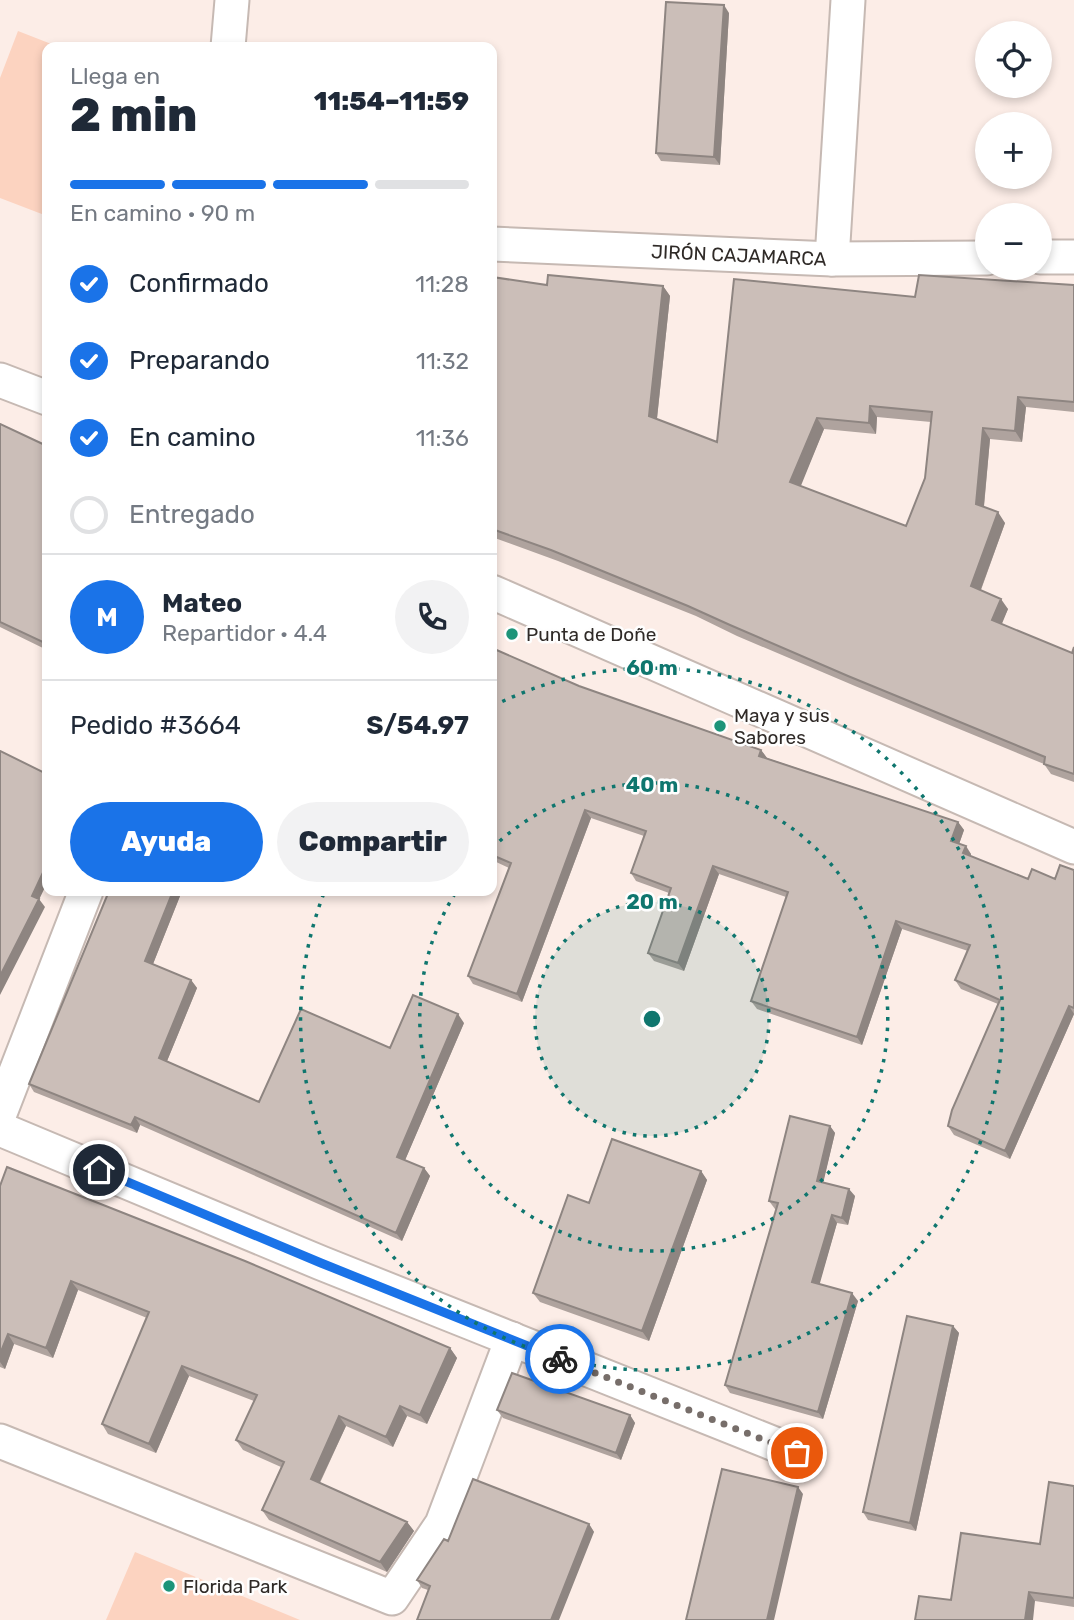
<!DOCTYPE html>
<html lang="es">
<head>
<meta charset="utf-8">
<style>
  body { margin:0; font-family:Rubik,sans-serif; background:#f2f2f3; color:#1f2937; height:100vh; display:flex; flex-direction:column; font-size:26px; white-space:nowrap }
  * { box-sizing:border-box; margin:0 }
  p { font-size:23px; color:#747a83 }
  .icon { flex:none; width:38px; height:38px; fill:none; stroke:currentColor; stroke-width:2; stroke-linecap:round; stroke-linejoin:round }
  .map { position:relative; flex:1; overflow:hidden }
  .sheet { position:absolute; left:42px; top:42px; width:455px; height:854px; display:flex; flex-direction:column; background:#fff; border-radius:14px; box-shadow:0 4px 10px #0003 }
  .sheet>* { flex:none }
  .controls { position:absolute; left:975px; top:21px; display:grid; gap:14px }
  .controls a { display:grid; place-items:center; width:77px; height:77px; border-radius:50%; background:#fff; box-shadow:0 4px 10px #0003; font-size:35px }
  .pin { position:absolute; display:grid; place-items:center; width:60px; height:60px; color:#fff; margin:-30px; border:4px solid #fff; border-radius:50%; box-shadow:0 2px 7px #0007 }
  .courier { position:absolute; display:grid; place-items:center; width:70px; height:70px; margin:-35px; border:5px solid #1a73e8; border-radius:50%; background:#fff; color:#222; box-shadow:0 2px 9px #0007 }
  .overview em { font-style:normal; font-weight:800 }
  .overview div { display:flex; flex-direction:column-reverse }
  .overview { display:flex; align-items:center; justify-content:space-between; height:119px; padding:0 28px }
  h1 { font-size:46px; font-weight:800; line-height:52px }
  .bar { display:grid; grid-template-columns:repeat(4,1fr); gap:10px 7px; align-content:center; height:84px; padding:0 28px }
  .bar i { height:9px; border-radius:5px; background:#e0e1e3 }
  .bar .on { background:#1a73e8 }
  .bar p { grid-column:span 4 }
  .line { display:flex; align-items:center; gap:18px; padding:0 28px; border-top:2px solid #e0e1e3 }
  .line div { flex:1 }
  .round { display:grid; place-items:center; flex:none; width:74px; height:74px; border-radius:37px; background:#f2f2f3 }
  ol { padding:0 28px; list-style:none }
  li { display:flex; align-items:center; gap:21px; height:77px }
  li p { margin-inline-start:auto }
  li .icon { padding:7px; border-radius:50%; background:#1a73e8; color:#fff; stroke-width:4 }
  li:last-child { color:#747a83 }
  li i { width:38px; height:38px; border:4px solid #e0e1e3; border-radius:50% }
  .button { display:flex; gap:14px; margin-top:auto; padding:14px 28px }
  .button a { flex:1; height:80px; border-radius:42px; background:#1a73e8; color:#fff; font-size:28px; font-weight:800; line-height:80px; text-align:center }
  .button a+a { background:#f2f2f3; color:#1f2937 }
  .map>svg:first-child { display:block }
  .garden { fill:#fcd3c0 }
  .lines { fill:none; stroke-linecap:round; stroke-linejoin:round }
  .minor-casing { stroke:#c6b9b3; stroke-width:37 }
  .minor { stroke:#fff; stroke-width:33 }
  .wall { fill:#afa39e; fill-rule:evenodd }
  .shaded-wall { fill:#8e8581 }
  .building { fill:#cbbeb8; stroke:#8e8581; stroke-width:2; fill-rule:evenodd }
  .done { stroke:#776e6a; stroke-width:7; stroke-dasharray:0 12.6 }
  .route { stroke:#1a73e8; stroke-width:9 }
  .ring { fill:none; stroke:#0f766e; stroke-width:3.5; stroke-dasharray:3.5 7 }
  .poi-dot { fill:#1d9479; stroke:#fefefe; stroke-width:2.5 }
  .labels { text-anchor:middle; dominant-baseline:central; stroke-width:5; stroke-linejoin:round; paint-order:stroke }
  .street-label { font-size:19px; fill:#2f2a27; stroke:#fefefe }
  .poi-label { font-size:19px; fill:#2f2a27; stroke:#fefefe; text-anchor:start }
  .centre { fill:#0f766e; stroke:#fefefe; stroke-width:3.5 }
  .ring-label { font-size:21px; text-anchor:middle; font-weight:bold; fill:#0f766e; stroke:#fefefe; stroke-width:5; stroke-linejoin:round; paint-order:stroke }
</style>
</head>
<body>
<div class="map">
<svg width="1074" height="1620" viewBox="0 0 1074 1620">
  <rect width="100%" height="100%" fill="#fcede7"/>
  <path class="garden" d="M18 31 59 47H47V216L0 198V78Z
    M135 1552 300 1620H106Z"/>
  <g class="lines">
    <g class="minor-casing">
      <g id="minor">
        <path d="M228 47 232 0"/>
        <path id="s1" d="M492 244 832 259 987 258"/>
        <path d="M1040 257H1074"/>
        <path d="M832 259 848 0"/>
        <path d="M0 380 47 398"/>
        <path d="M492 592 1074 847"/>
        <path d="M0 1113 86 891"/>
        <path d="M0 1129 321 1263 797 1453"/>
        <path d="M0 1441 392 1598 442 1524 512 1339"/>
      </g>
    </g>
    <use href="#minor" class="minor"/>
  </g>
  <path class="wall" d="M729 13 720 165 661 161 656 153Z
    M492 277 547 285 663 286 670 296 657 419 717 442 915 297 1074 285V412L1026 407 1022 442 990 439 984 507 1005 523 981 590 1008 609 1001 624 1072 653 1074 647V782L1051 774 1044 764 855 686 737 636 696 616 558 561 492 537ZM877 417 931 422 925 478 906 526 800 486 824 429 876 434Z
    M0 424 47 446V650L0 627Z
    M492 648 579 686 761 750 767 758 958 822 964 830 959 844 971 854V856L1028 879H1055L1074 870V1014L1010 1159 954 1135 948 1126 998 1004 961 989 955 980 968 951 902 929 862 1045 757 1009 751 1001 786 897 719 874 684 971 654 961 648 953 669 893 636 881 631 873 644 836 591 818 522 1002 473 984 468 976 509 868 492 860Z
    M109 891H182L153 964 191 980 197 988 167 1061 259 1102 390 1048 464 1023 405 1160 424 1168 430 1176 402 1241 140 1125 137 1133 34 1092 29 1084Z
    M830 1126 835 1133 823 1182 855 1196 848 1225 837 1223 819 1284 858 1301 823 1419 730 1393 725 1385 777 1209H775L769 1201Z
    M701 1171 707 1180 649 1341 540 1302 533 1293Z
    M0 1186 450 1348 457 1358 427 1424 407 1416 393 1447 346 1426 320 1483 407 1522 414 1531 387 1572 269 1520 262 1510 281 1467 243 1450 236 1440 254 1401 189 1376 156 1453 108 1434 102 1424 147 1318 78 1290 53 1358 14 1344 5 1369 0 1367Z
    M953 1326 959 1333 916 1531 868 1520 863 1512Z
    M497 1410 630 1415 635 1423 621 1460 503 1418Z
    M1074 1486V1607L1035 1601 951 1600 1040 1544Z
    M589 1524 594 1532 428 1590 422 1588 417 1580 448 1541Z"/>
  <path class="shaded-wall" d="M724 5 729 13 720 165 714 157Z
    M663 286 670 296 656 427 649 416Z
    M1018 397 1026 407 1022 442 1015 431Z
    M870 406 877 417 876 434 869 423Z
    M817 418 824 429 798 493 790 482Z
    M983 428 990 439 983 515 976 504Z
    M998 512 1005 523 978 597 971 586Z
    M1001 599 1008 609 999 631 992 620Z
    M761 750 767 758 759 756Z
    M585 810 591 818 522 1002 517 994Z
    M958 822 964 830 957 850 951 841Z
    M966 846 971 854 969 861 963 853Z
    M47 864V883L37 904 32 896Z
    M713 866 719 874 684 971 678 963Z
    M173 891H182L151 969 145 961Z
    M39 899 45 907 0 995V976Z
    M896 921 902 929 862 1045 857 1037Z
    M191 980 197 988 165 1066 159 1058Z
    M1069 1006 1074 1014 1010 1159 1005 1151Z
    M458 1014 464 1023 403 1165 397 1157Z
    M135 1117 140 1125 137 1133 131 1125Z
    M830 1126 835 1133 822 1188 817 1181Z
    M424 1168 430 1176 402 1241 396 1233Z
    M701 1171 707 1180 649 1341 642 1331Z
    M849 1189 855 1196 848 1225 842 1218Z
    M832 1215 837 1223 818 1290 812 1282Z
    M71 1281 78 1290 53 1358 46 1348Z
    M852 1293 858 1301 823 1419 818 1412Z
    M953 1326 959 1333 916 1531 910 1523Z
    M8 1334 14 1344 5 1369 0 1362V1354Z
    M450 1348 457 1358 427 1424 420 1415Z
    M182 1366 189 1376 156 1453 149 1444Z
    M400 1406 407 1416 393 1447 386 1437Z
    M630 1415 635 1423 621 1460 616 1453Z
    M339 1416 346 1426 317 1488 311 1479Z
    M798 1487 803 1494 774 1620H767Z
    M407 1522 414 1531 387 1572 380 1562Z
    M589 1524 594 1532 559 1620H551Z
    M1029 1592 1035 1601 1033 1620H1025Z"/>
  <path class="building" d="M666 2 724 5 714 157 656 153Z
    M548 275 663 286 649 416 717 442 734 279 915 297 919 275 1074 285V402L1018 397 1015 431 983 428 976 504 998 512 971 586 1001 599 992 620 1072 653 1074 647V774L1044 764 1045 757 848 676 730 625 688 606 551 550 492 529V277L547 285ZM870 406 932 412 925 478 906 526 790 482 817 418 869 423Z
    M0 424 47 446V644L0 622Z
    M492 648 579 686 761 750 759 756 958 822 951 841 966 846 963 853 1028 879 1032 869 1055 879 1060 865 1074 870V1008L1069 1006 1005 1151 948 1126 952 1110 1000 1000 955 980 970 945 896 921 857 1037 751 1001 788 892 713 866 678 963 648 953 671 888 631 873 646 831 585 810 517 994 468 976 511 863 492 855Z
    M0 751 47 774V864L32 896 39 899 0 976Z
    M109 891H173L145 961 191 980 159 1058 259 1102 301 1009 390 1048 413 995 458 1014 397 1157 424 1168 396 1233 135 1117 131 1125 29 1084Z
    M790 1116 830 1126 817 1181 849 1189 842 1218 832 1215 812 1282 852 1293 818 1412 725 1385 778 1203 769 1201Z
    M612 1139 701 1171 642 1331 533 1293 568 1195 589 1203Z
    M7 1167 245 1261 450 1348 420 1415 400 1406 386 1437 339 1416 311 1479 407 1522 380 1562 262 1510 284 1462 236 1440 257 1395 182 1366 149 1444 102 1424 149 1312 71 1281 46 1348 8 1334 0 1354V1186Z
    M907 1316 953 1326 910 1523 863 1512Z
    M512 1373 630 1415 616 1453 497 1410Z
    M722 1469 798 1487 767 1620H686Z
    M473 1479 589 1524 551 1620H417L430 1586 417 1580 444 1539 448 1541Z
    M1049 1482 1074 1486V1598L1029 1592 1025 1620H915L919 1596 951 1600 961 1533 1040 1544Z"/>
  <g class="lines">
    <path class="done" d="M560 1359 797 1453"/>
    <path class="route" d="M99 1170 321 1263 560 1359"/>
  </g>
  <circle cx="652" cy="1019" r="117" fill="#0f766e" fill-opacity=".12"/>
  <g class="ring">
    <circle cx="652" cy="1019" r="117"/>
    <path d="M492 848A234 234 0 1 1 456 892"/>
    <path d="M493 706A351 351 0 1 1 324 893"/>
  </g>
  <g class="poi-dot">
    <circle cx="512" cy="634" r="7"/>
    <circle cx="720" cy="726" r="7"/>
    <circle cx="169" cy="1586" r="7"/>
  </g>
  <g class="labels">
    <g class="street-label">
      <text stroke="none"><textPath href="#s1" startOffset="247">JIRÓN CAJAMARCA</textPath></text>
    </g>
    <g class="poi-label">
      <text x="526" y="634">Punta de Doñe</text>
      <text x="734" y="715">Maya y sus<tspan x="734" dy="22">Sabores</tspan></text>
      <text x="183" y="1586">Florida Park</text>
    </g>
  </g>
  <circle cx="652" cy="1019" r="10" class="centre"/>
  <g class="ring-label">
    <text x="652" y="675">60 m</text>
    <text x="652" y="792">40 m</text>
    <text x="652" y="909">20 m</text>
  </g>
</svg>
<div class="controls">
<a><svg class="icon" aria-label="locate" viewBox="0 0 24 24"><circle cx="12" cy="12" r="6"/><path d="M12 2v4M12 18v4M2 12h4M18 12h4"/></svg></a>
<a>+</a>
<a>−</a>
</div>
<div class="pin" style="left:797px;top:1453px;background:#ea580c"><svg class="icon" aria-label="bag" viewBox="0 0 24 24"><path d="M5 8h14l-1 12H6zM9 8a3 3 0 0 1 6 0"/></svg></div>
<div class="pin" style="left:99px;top:1170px;background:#1f2937"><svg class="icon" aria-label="home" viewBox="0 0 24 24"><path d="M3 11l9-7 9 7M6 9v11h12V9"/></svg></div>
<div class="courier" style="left:560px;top:1359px"><svg class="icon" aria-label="bike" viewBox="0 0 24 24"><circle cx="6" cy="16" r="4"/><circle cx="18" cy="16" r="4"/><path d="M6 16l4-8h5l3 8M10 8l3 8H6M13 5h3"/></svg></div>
<section class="sheet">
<div class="overview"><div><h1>2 min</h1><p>Llega en</p></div><em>11:54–11:59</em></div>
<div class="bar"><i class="on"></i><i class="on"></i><i class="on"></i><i></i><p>En camino · 90 m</p></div>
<ol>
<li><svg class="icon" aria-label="check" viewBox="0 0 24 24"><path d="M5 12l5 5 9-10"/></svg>Confirmado<p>11:28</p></li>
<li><svg class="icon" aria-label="check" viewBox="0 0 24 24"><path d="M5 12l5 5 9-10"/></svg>Preparando<p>11:32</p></li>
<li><svg class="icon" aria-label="check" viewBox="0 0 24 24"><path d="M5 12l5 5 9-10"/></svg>En camino<p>11:36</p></li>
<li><i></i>Entregado</li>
</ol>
<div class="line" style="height:126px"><b class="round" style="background:#1a73e8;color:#fff">M</b><div><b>Mateo</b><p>Repartidor · 4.4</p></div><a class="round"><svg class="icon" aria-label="phone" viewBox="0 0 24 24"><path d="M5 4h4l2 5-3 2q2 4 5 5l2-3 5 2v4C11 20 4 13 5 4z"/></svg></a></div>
<div class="line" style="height:91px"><div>Pedido #3664</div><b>S/54.97</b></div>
<div class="button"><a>Ayuda</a><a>Compartir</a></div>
</section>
</div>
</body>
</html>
